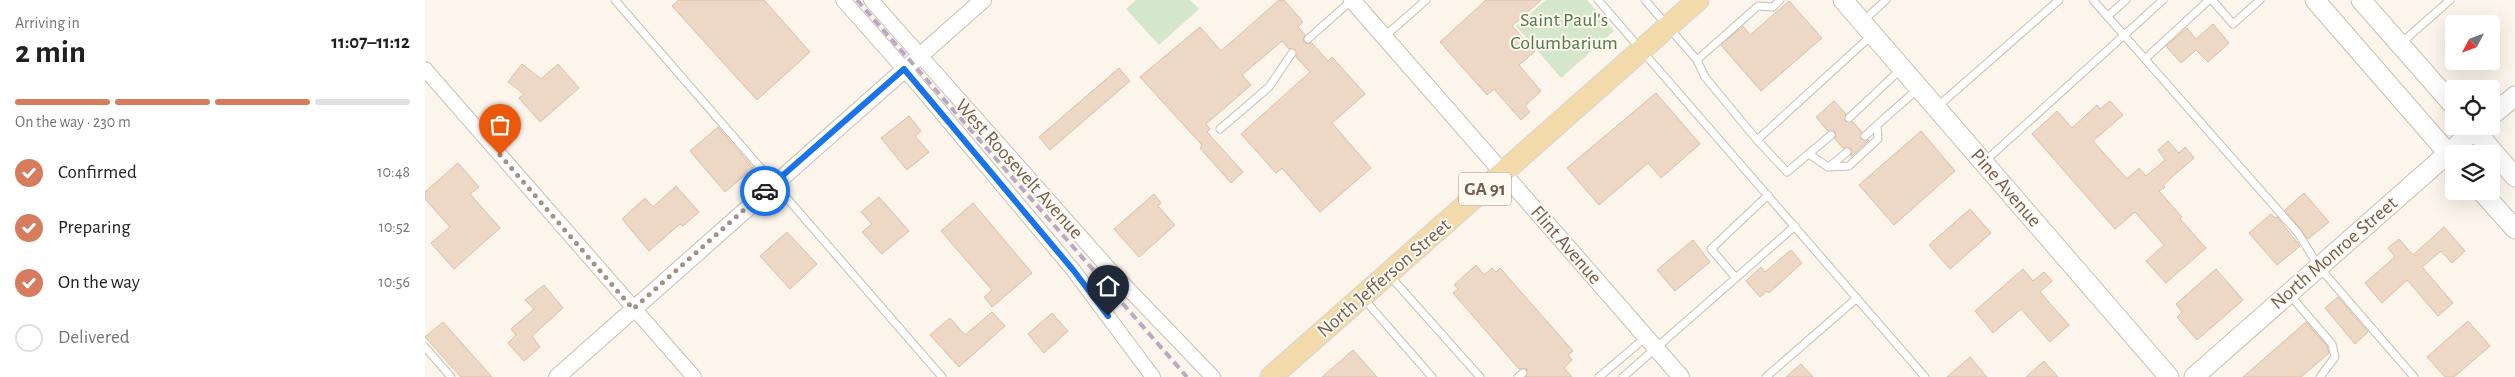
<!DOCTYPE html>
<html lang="en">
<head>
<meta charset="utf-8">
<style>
  body { margin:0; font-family:"Alegreya Sans",sans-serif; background:#f2f2f2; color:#202124; height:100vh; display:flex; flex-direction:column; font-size:19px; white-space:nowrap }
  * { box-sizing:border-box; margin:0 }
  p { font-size:16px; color:#757577 }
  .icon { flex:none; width:28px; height:28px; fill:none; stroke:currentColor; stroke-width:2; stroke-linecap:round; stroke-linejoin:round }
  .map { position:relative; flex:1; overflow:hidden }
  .panel { display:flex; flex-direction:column; background:#fff; width:425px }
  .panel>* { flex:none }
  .needle { width:32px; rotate:229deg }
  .buttons { position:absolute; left:2020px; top:15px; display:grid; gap:10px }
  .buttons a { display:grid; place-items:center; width:55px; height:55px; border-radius:5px; background:#fff; box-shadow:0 5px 20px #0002; font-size:25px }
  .pin { position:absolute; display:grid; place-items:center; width:42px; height:42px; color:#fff; margin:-51px -21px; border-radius:50% 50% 50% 0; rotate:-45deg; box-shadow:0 0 5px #0007 }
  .pin .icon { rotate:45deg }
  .courier { position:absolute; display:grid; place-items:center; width:50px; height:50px; margin:-25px; border:4px solid #1a73e8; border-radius:50%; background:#fff; color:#222; box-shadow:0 1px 6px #0007 }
  .headline em { font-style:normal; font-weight:700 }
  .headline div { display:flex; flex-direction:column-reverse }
  .headline { display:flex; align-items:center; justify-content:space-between; height:85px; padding:0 15px }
  h1 { font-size:32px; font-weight:700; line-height:38px }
  .bar { display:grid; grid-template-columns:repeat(4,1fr); gap:8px 5px; align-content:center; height:60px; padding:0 15px }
  .bar i { height:6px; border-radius:4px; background:#e0e0e0 }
  .bar .selected { background:#d77d5e }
  .bar p { grid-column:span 4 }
  ol { padding:0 15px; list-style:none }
  li { display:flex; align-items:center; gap:15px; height:55px }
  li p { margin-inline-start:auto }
  li .icon { padding:5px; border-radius:50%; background:#d77d5e; color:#fff; stroke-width:4 }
  li:last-child { color:#757577 }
  li i { width:28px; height:28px; border:2px solid #e0e0e0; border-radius:50% }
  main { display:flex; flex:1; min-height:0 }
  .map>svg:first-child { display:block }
  .green { fill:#d5e7ca }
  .building { fill:#edd7c5; stroke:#debea7 }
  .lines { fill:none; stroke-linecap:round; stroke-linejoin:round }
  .service-casing { stroke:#ccbeb2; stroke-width:9 }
  .minor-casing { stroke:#ccbeb2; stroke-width:16 }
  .tertiary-casing { stroke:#ccbeb2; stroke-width:18 }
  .secondary-casing { stroke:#cebeaf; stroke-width:21 }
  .primary-casing { stroke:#d8d2ce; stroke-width:23 }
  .service { stroke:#fff; stroke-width:7 }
  .minor { stroke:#fff; stroke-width:14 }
  .tertiary { stroke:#fff; stroke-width:16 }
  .secondary { stroke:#fff; stroke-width:19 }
  .primary { stroke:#f2daab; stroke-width:21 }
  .rail { stroke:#b9a9c4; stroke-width:4; stroke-dasharray:8 5; stroke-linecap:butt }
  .done { stroke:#a39386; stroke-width:5; stroke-dasharray:0 9 }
  .route { stroke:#1a73e8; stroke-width:6 }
  .labels { text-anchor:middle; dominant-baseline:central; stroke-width:4; stroke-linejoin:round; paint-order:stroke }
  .shield { fill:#fdf9f1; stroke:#9c8c80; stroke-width:1 }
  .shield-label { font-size:19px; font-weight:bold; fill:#735e50 }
  .park-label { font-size:20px; fill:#55784a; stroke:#fdf9f1 }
  .street-label { font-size:20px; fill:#735e50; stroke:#fdf9f1 }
</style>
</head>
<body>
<main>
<section class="panel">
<div class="headline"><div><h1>2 min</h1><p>Arriving in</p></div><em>11:07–11:12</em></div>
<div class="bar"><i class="selected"></i><i class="selected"></i><i class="selected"></i><i></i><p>On the way · 230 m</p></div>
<ol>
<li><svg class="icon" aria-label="check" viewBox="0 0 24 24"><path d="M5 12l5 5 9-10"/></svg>Confirmed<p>10:48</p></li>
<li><svg class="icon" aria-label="check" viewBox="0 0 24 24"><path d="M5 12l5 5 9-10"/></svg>Preparing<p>10:52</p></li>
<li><svg class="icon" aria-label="check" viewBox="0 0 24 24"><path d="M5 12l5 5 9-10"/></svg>On the way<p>10:56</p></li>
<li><i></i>Delivered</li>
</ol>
</section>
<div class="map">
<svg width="2090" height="377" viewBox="0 0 2090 377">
  <rect width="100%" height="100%" fill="#fbf5eb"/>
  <path class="green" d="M711 0H765L774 9 734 45 701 9Z
    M1121 0H1162L1189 31 1136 78 1091 26Z"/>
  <path class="building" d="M254 0H339L385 52 332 100 247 6Z
    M854 0H859L878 22 873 27 880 35 878 40 879 43H887L903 61 907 57 940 94 907 123 946 168 895 212 857 168 851 173 816 134 885 72 871 57 870 49H864L857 41 817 75 826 85 781 124 785 129 782 132 818 172 806 183 775 148 777 145 715 77 775 27 796 51Z
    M1061 0H1116L1087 26 1110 51 1094 65 1116 91 1100 106 1105 112 1096 120 1069 89 1062 95 1015 42Z
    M1364 1 1397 38 1336 91 1296 45 1318 26 1325 35Z
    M1788 24 1804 43 1783 62 1771 50 1756 63 1741 46 1762 28 1771 39Z
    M97 64 116 79 133 64 154 88 115 122 94 98 99 94 83 82Z
    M694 68 705 81 625 150 614 137Z
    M1231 93 1275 144 1236 178 1223 163 1174 205 1142 168Z
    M1409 101 1421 114 1420 121 1428 122 1437 132 1436 139 1444 140 1426 157V148H1418L1410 139V131H1403L1391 117Z
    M1685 101 1698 115 1668 141 1702 179 1714 168 1721 176 1740 160 1733 150 1743 141 1754 153 1760 147 1769 158 1738 185 1740 187 1734 191 1757 217 1755 219 1781 248 1741 283 1721 261 1739 245 1710 212 1690 229 1607 134 1632 111 1647 128 1672 105 1675 109Z
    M484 116 496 131 490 136 504 152 482 170 456 138Z
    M293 127 328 168 300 192 265 151Z
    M1496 131 1530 171 1469 225 1434 185Z
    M33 163 54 187 45 194 75 228 29 269 6 243 25 227 0 199V192Z
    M251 186 274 212 258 226 255 224 224 251 197 219 220 198 228 207Z
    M1879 193 1904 222 1883 239 1860 210Z
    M729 194 736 203 733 206 750 225 714 257 689 229Z
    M454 197 484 231 457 254 437 232 447 224 436 212Z
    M548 203 607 273 567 307 559 297 567 290 516 231Z
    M1545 209 1566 233 1525 269 1504 245Z
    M1846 214 1850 218 1852 217 1875 246 1852 265 1824 233Z
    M2019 227 2040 251 2027 263 2016 251 1997 267 2028 303 2013 316 1982 280 1957 303 1940 283 1970 257 1963 248 1974 239 1988 255Z
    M362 232 392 264 365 289 335 256Z
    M1268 240 1285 262 1250 291 1232 270Z
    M1366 250 1377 263 1344 293 1342 291 1335 297 1321 281 1336 267 1340 272Z
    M1051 265 1059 275 1067 268 1071 272 1075 268 1148 351 1143 355 1147 360 1139 368 1147 377H1101L1102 369H1094L1028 293 1033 289 1029 285Z
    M1598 269 1608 281 1619 272 1627 281 1615 292 1644 325 1625 342 1596 309 1568 333 1550 311Z
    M1791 269 1818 300 1772 340 1752 317 1757 312 1751 304Z
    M119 285 138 308 107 336 115 347 99 361 83 343 91 335 86 329 109 309 100 300Z
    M1913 297 1943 332 1930 344 1900 308Z
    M567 312 580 326 534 367 505 335 525 318 540 335Z
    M627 313 643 331 619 353 603 334Z
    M2043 321 2065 346 2029 377H2020L2002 357Z
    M18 322 67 377H36L0 337Z
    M1881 322 1902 346 1904 353 1876 377H1818Z
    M928 350 952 377H897Z
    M1545 357 1562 377H1522Z
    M1619 361 1633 377H1601Z
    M1376 364 1388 377H1361Z"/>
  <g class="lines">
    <g class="service-casing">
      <path id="service" d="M190 0 517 377
        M1173 0 1500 377
        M1220 0 1272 60 1280 77 1332 140 1362 172 1406 135
        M1668 0 1873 233 1894 267 1989 377
        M1787 0 1808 24 1835 0
        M1683 16 1701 0
        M1437 22 1461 0
        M960 36 1001 0
        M883 39 927 0
        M1975 44 2025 0
        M1720 59 1784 0
        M1272 60 1333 6 1348 7 1355 0
        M1512 107 1634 0
        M1424 118 1477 68
        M795 129 844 87 867 53
        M1440 136 1452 125
        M1332 140 1446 36
        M1384 154 1403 167 1424 166 1453 139 1452 125 1494 88
        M1559 162 1738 0
        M1404 167 1422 152
        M965 276 1055 377
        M1311 278 1286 249 1343 195
        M1864 294 1907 344 1910 357 1895 377
        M938 298 1007 377
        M0 347 26 377
        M1093 377 1098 373
        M1174 377 1221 337
        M1198 377 1370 226
        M1341 377 1432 298"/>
    </g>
    <g class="minor-casing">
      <path id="minor" d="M418 0 494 86 649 271 728 377
        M446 0 687 272 788 377
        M0 69 269 377"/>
    </g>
    <g class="tertiary-casing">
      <path id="tertiary" d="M927 0 1256 377
        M132 377 558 0"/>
    </g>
    <g class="secondary-casing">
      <path id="secondary" d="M1418 0 1744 377
        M1890 0 2029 160
        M1936 0 2029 106
        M2066 116 2090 96
        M2046 126 2090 177
        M2056 191 2090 229
        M1769 377 2054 126"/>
    </g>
    <g class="primary-casing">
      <path id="primary" d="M846 377 1273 0"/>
    </g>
    <use href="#service" class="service"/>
    <use href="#minor" class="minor"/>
    <use href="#tertiary" class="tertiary"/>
    <use href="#secondary" class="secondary"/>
    <use href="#primary" class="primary"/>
    <path class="rail" d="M432 0 762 377"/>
  </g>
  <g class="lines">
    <path class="done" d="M75 155 208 309 340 191"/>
    <path class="route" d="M340 191 479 69 649 271 683 316"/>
  </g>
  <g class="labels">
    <rect class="shield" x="1034" y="172.5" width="52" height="33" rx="4"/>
    <g class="shield-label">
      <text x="1060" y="189">GA 91</text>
    </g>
    <g class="park-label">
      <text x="1139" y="20">Saint Paul's<tspan x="1139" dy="23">Columbarium</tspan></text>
    </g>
    <g class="street-label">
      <text transform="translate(594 169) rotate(48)">West Roosevelt Avenue</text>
      <text transform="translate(1581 188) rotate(49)">Pine Avenue</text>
      <text transform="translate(1141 245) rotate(49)">Flint Avenue</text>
      <text transform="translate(1909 253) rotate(-41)">North Monroe Street</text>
      <text transform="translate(959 278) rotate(-41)">North Jefferson Street</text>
    </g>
  </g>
</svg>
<div class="buttons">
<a><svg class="needle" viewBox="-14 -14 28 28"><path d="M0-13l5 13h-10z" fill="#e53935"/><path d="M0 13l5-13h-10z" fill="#757577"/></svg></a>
<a><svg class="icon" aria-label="locate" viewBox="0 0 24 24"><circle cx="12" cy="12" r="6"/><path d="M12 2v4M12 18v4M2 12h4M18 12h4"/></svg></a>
<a><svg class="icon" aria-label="layers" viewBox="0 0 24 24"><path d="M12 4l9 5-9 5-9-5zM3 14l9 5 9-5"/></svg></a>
</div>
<div class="pin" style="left:75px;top:155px;background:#ea580c"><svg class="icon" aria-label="bag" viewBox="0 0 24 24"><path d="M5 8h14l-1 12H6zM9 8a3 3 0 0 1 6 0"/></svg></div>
<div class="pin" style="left:683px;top:316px;background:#1f2937"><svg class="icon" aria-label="home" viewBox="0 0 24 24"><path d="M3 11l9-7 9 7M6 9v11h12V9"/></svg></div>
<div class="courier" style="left:340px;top:191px"><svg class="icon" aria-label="car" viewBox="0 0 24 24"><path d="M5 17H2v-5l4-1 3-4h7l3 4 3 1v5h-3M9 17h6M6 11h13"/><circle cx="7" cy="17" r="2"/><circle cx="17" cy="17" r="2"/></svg></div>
</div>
</main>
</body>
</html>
